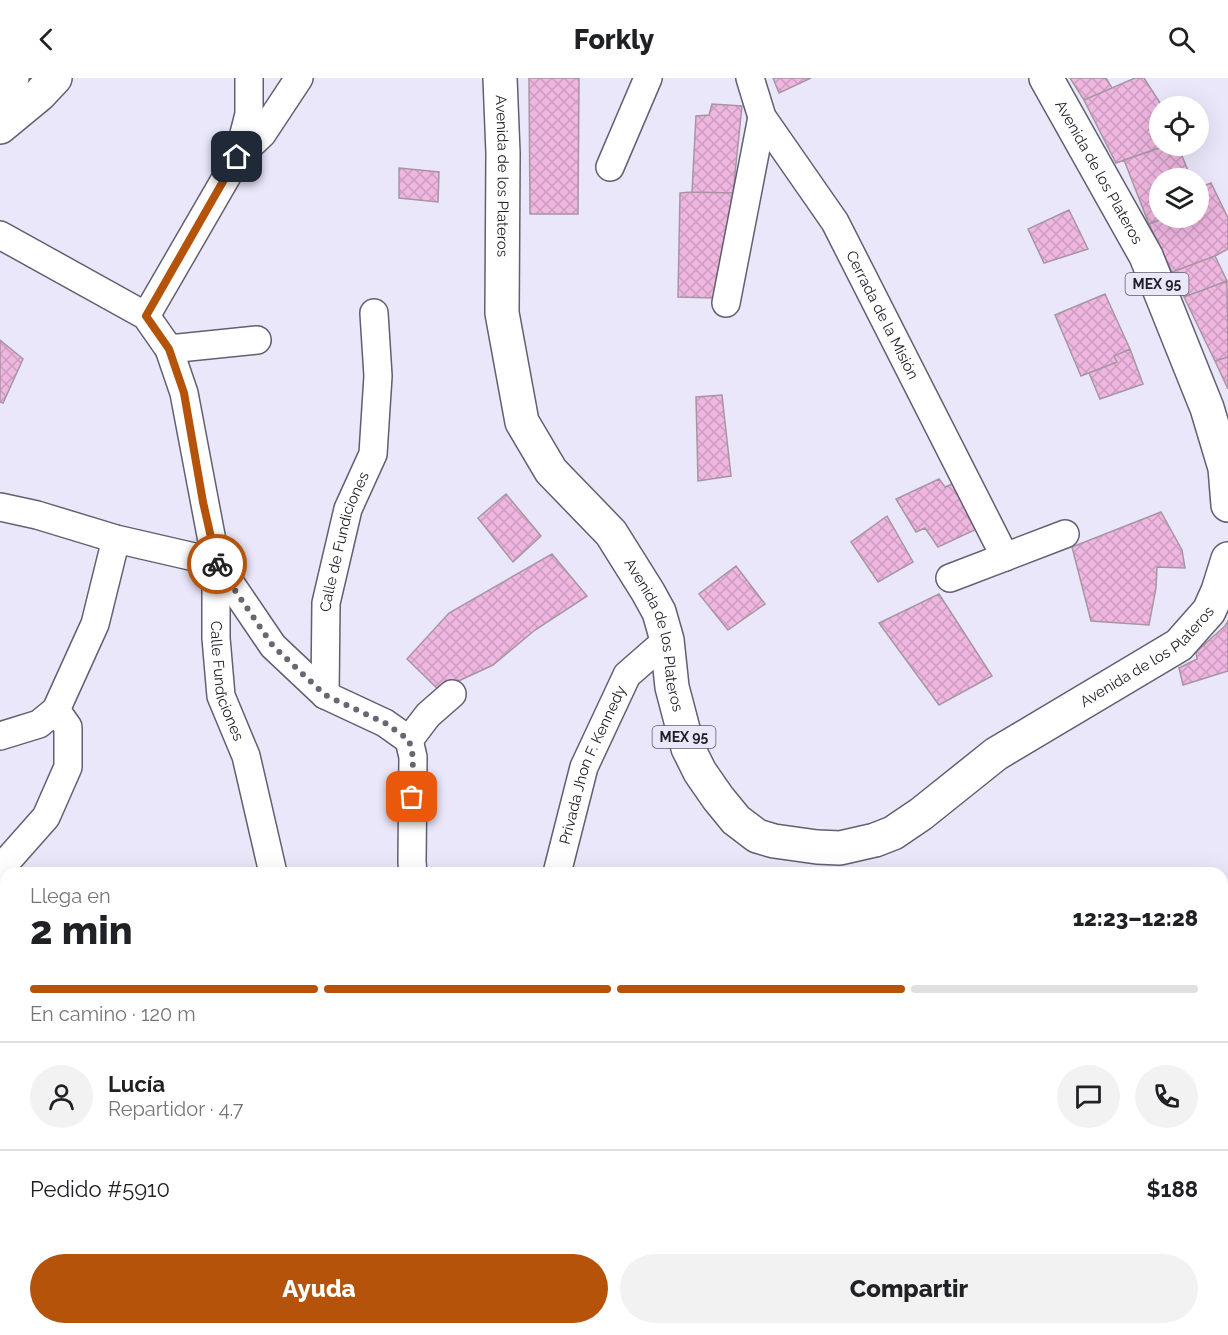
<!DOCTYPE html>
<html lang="es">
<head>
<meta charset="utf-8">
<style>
  body { margin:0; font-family:Raleway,sans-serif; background:#f2f2f2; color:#202124; height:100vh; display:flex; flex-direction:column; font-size:22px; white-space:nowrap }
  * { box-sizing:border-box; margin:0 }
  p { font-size:20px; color:#757577 }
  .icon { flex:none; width:33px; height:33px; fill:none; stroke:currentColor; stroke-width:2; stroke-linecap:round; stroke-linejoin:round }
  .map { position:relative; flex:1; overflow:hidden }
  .side { position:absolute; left:0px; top:789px; width:1228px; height:468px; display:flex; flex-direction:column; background:#fff; border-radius:18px 18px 0 0; box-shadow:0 6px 24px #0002 }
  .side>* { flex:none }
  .fabs { position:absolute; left:1149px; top:18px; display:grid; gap:12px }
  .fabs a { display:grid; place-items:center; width:60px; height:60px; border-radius:50%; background:#fff; box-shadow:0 6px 24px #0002; font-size:30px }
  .pin { position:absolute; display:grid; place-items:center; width:51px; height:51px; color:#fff; margin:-26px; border-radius:12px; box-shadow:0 3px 9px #0006 }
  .courier { position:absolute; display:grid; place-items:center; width:60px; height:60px; margin:-30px; border:4px solid #b45309; border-radius:50%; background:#fff; color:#222; box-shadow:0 2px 8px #0007 }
  .overview em { font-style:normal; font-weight:800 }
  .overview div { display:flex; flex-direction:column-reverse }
  .overview { display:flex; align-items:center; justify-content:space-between; height:102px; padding:0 30px }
  h1 { font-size:39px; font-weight:800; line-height:45px }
  .bar { display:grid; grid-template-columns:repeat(4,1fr); gap:9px 6px; align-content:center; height:72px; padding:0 30px }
  .bar i { height:8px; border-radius:4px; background:#e0e0e0 }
  .bar .on { background:#b45309 }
  .bar p { grid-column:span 4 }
  .line { display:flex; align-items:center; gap:15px; padding:0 30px; border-top:2px solid #e0e0e0 }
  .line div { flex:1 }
  .round { display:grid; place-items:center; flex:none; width:63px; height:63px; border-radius:32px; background:#f2f2f2 }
  .cta { display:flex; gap:12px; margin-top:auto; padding:12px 30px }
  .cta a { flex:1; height:69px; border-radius:36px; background:#b45309; color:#fff; font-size:24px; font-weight:800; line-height:69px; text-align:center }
  .cta a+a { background:#f2f2f2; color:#202124 }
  header { display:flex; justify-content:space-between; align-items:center; height:78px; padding:0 30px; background:#fff; font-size:27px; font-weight:800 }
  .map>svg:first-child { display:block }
  .building { fill:url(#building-cross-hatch); stroke:#a796a2; stroke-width:1.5 }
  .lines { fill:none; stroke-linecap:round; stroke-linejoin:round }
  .lane-casing { stroke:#625f70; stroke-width:16 }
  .street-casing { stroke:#625f70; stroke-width:30 }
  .primary-casing { stroke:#625f70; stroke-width:36 }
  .lane { stroke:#fff; stroke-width:14 }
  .street { stroke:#fff; stroke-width:27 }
  .primary { stroke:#fff; stroke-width:33 }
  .done { stroke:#676671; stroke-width:6; stroke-dasharray:0 10.8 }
  .route { stroke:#b45309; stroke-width:8 }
  .labels { text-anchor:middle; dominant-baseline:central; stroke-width:5; stroke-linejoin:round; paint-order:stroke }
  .shield { fill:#eae7fb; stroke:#5d5c67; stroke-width:1.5 }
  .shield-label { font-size:14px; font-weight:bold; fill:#212027 }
  .street-label { font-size:15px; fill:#212027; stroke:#eae7fb }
</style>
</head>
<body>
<header><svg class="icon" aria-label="back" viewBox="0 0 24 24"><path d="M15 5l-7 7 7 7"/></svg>Forkly<svg class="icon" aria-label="search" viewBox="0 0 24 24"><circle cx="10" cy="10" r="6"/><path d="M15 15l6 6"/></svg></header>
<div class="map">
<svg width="1228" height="1257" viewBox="0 0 1228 1257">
  <defs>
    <pattern id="building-cross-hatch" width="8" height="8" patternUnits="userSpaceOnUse" patternTransform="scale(1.5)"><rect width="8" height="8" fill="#efb6e0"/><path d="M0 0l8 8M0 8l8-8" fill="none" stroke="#cd9cc0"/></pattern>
  </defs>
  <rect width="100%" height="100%" fill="#eae7fb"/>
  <path class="building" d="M529 0H579L578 136H530Z
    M773 0H811L779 15Z
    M1070 0H1106L1112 10 1084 22Z
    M1135 0H1144L1162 28H1160V68H1165L1116 85 1084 22Z
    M712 26 742 28 733 115 692 114 696 38 709 37Z
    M1165 68H1178L1191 100H1160V140H1164L1149 146 1124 82Z
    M399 90 439 94 438 124 399 120Z
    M1211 105 1228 140V171L1215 178 1172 194 1149 146 1164 140H1198V123L1202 122 1198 116V110Z
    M692 114 733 115 714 220 678 219 680 115Z
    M1069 132 1088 171 1044 185 1028 151Z
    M1215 178 1227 203 1184 219 1172 194Z
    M1227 203 1228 279 1215 283 1184 219Z
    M1105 216 1130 271 1114 278 1117 284 1081 298 1055 237Z
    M0 262 23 281 3 325 0 324Z
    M1130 271 1143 306 1100 321 1089 295 1117 284 1114 278Z
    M1228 279V311L1215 283Z
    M722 317 731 398 698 403 696 319Z
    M939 401 945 409 959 403 979 450 938 469 925 450 916 454 896 421Z
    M506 416 541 458 513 484 478 440Z
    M1161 434 1182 472 1185 490 1157 489 1156 510 1149 547 1091 543 1072 469Z
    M887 438 913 484 878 504 851 464Z
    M552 476 587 518 535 552 493 587 439 612 407 581 449 535Z
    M736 488 765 526 728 552 699 516Z
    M939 516 992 598 939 627 879 545Z
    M1228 543V593L1183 607 1179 590 1197 581 1196 574 1225 548Z"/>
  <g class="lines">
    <g class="lane-casing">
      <path id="lane" d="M0 956 6 959"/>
    </g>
    <g class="street-casing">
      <g id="street">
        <path id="s1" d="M750 0 762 39 835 144 1005 479"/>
        <path d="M0 17 15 0"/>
        <path d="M240 77 262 56 299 0"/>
        <path d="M610 89 648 0"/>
        <path id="s2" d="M0 157 146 238 169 271 184 315 216 484V560L221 618 246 678 273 795"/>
        <path d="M726 225 762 39"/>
        <path d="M146 238 238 79 249 36V0"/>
        <path d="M169 271 257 262"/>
        <path d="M0 429 37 437 116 461 216 484"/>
        <path d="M216 484 273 568 325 617 385 645 409 662 413 679 412 784 413 795"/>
        <path d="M950 500 1065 456"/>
        <path id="s3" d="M325 617 326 525 348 431 373 376 378 298 374 235"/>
        <path d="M0 658 39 646 56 632 95 546 116 461"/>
        <path d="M409 662 428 637 452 616"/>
        <path d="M0 791 46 739 68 689V649L56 632"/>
        <path id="s4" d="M557 795 584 689 627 597 667 562"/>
        <path d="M0 815 6 814"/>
        <path d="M1222 1013 1228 1007"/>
        <path d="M0 1037 6 1039"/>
        <path d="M1222 1051 1228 1050"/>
        <path d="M117 1251 118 1257"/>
        <path d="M172 1251 173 1257"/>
        <path d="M332 1251 336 1257"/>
        <path d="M8 1257 9 1251"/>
      </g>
    </g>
    <g class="primary-casing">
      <g id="primary">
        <path id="s5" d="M500 0 503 75 502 235 522 344 551 393 611 455 648 514 659 534 667 562 672 609 688 670 700 694 718 720 736 742 757 758 774 763 817 769 840 770 875 762 893 755 921 736 996 676 1179 567 1209 533 1218 513 1228 481"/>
        <path id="s6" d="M1046 0 1146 178 1207 330 1225 390 1228 427"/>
        <path d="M0 49 40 16 55 0"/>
      </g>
    </g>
    <use href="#lane" class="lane"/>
    <use href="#street" class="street"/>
    <use href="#primary" class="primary"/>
  </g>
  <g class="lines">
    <path class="done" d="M217 486 273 568 325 617 385 645 409 662 413 679 412 719"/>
    <path class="route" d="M217 486 203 424 184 315 169 271 146 238 237 79"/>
  </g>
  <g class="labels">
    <g class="shield">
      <rect x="1125.5" y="195" width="63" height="22" rx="4.5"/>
      <rect x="652.5" y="648" width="63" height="22" rx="4.5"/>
    </g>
    <g class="shield-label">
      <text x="1157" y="206">MEX 95</text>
      <text x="684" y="659">MEX 95</text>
    </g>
    <g class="street-label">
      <text stroke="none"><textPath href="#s6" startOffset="108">Avenida de los Plateros</textPath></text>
      <text stroke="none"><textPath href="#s5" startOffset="98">Avenida de los Plateros</textPath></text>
      <text stroke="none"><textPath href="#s1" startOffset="273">Cerrada de la Misión</textPath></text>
      <text stroke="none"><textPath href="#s3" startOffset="156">Calle de Fundiciones</textPath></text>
      <text stroke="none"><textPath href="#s5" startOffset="602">Avenida de los Plateros</textPath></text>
      <text stroke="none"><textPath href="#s5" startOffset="1284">Avenida de los Plateros</textPath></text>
      <text stroke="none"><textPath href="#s2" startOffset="546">Calle Fundiciones</textPath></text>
      <text stroke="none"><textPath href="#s4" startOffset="114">Privada Jhon F. Kennedy</textPath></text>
    </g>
  </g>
</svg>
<div class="fabs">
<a><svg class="icon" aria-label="locate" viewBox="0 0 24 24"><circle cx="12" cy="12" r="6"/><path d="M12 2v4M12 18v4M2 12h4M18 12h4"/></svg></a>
<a><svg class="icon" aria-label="layers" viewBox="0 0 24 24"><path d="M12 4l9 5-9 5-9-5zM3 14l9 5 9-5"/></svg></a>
</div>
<div class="pin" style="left:412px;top:719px;background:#ea580c"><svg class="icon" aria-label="bag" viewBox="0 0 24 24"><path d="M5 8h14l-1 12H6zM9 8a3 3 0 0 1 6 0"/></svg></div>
<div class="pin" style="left:237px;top:79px;background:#1f2937"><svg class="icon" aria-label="home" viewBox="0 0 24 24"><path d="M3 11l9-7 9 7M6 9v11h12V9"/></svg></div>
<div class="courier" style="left:217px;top:486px"><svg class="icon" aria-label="bike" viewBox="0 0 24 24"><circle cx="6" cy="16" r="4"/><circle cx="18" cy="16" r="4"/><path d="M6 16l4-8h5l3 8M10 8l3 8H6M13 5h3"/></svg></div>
<section class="side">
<div class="overview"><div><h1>2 min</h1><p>Llega en</p></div><em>12:23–12:28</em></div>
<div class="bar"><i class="on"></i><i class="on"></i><i class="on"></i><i></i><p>En camino · 120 m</p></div>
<div class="line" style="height:108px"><a class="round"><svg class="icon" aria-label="person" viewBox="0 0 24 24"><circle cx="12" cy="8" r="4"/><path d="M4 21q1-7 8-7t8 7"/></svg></a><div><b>Lucía</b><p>Repartidor · 4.7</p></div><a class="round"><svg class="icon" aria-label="chat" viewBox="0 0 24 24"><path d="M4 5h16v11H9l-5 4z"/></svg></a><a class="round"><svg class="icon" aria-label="phone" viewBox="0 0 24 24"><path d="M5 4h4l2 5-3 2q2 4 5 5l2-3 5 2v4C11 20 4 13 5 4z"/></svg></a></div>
<div class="line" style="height:78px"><div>Pedido #5910</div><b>$188</b></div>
<div class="cta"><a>Ayuda</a><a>Compartir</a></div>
</section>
</div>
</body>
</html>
